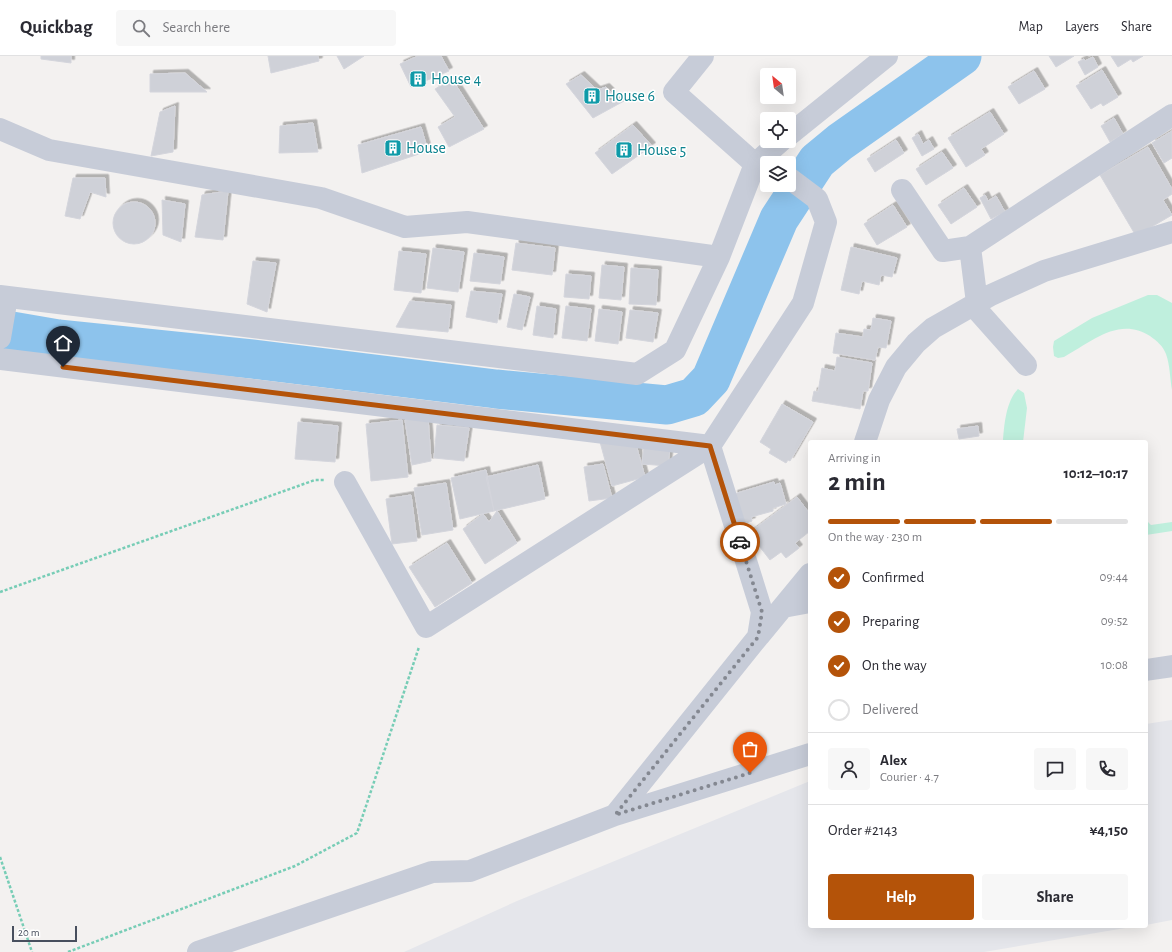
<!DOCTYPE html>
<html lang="en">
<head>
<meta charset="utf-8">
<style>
  body { margin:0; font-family:"Alegreya Sans",sans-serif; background:#f7f7f7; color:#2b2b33; height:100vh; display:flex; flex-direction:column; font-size:15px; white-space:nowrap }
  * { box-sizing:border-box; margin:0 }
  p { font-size:13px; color:#7c7c81 }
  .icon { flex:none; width:22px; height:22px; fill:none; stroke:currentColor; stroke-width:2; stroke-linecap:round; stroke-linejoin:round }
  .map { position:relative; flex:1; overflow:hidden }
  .details { position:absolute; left:808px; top:384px; width:340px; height:488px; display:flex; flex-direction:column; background:#fff; border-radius:4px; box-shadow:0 4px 16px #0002 }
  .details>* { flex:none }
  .needle { width:26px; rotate:331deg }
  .controls { position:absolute; left:760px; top:12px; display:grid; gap:8px }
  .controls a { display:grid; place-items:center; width:36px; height:36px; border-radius:4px; background:#fff; box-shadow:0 4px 16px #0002; font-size:20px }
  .scale { position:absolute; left:12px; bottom:10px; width:65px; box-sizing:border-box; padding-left:4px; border:2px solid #484f5e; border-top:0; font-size:11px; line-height:14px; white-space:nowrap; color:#484f5e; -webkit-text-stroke:3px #fff; paint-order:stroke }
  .pin { position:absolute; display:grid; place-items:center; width:34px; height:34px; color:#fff; margin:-41px -17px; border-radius:50% 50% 50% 0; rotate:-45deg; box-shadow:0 0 4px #0007 }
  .pin .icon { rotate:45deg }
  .courier { position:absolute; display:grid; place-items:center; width:40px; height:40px; margin:-20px; border:3px solid #b45309; border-radius:50%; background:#fff; color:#222; box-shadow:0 1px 5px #0007 }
  .overview em { font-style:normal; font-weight:600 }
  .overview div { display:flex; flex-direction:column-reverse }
  .overview { display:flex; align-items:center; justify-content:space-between; height:68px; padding:0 20px }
  h1 { font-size:26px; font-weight:600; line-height:30px }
  .bar { display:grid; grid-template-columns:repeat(4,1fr); gap:6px 4px; align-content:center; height:48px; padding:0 20px }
  .bar i { height:5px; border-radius:3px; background:#e1e1e2 }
  .bar .active { background:#b45309 }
  .bar p { grid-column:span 4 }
  .line { display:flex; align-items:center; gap:10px; padding:0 20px; border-top:1px solid #e1e1e2 }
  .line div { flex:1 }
  .round { display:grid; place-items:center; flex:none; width:42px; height:42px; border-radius:4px; background:#f7f7f7 }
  ol { padding:0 20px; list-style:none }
  li { display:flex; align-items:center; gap:12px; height:44px }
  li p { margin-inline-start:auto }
  li .icon { padding:4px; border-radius:50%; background:#b45309; color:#fff; stroke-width:4 }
  li:last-child { color:#7c7c81 }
  li i { width:22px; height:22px; border:2px solid #e1e1e2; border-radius:50% }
  .button { display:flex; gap:8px; margin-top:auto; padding:8px 20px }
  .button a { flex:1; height:46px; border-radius:4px; background:#b45309; color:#fff; font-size:16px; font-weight:600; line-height:46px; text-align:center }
  .button a+a { background:#f7f7f7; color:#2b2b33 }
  header { display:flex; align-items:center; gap:24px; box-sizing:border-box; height:56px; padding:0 20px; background:#fff; border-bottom:1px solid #e1e1e2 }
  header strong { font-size:19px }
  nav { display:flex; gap:22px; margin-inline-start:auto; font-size:14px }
  .search { width:280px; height:36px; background:#f7f7f7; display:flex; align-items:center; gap:10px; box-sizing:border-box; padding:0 14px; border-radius:4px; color:#7c7c81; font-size:15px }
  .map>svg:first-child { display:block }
  .airport { fill:#e5e6eb }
  .green { fill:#bfefdd }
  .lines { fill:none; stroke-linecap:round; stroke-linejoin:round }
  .river { stroke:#8dc3ec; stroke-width:39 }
  .building { fill:#cfd1d8; stroke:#d4d5dc; filter:url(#shadow) }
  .path { stroke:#77cdb6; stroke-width:2.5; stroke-dasharray:3 2; stroke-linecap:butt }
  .minor { stroke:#c7ccd8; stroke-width:22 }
  .done { stroke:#848891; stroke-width:4; stroke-dasharray:0 7.2 }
  .route { stroke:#b45309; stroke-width:5 }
  .labels { text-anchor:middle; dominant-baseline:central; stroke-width:3; stroke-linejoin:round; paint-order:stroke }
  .culture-label { font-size:16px; fill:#0d838f; stroke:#fff; text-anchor:start }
</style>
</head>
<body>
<header>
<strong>Quickbag</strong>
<div class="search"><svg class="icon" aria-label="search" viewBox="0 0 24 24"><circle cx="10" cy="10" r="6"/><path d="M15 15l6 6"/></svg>Search here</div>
<nav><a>Map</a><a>Layers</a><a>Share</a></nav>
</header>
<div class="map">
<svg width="1172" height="896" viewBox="0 0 1172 896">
  <defs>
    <filter id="shadow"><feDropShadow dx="3.5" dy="-3.5" stdDeviation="0" flood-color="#0004"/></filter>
  </defs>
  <rect width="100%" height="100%" fill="#f3f1f0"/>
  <path class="airport" d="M1172 664V864L1146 869V668Z
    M810 725V870H1137L984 896H404L517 845Z"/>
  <path class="green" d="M1148 239H1157L1172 247V334C1170 323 1170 309 1166 298 1163 290 1157 285 1150 280 1119 260 1091 286 1064 301L1058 302 1054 300 1053 291 1054 285 1092 262Z
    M1018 333 1024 337 1027 352 1023 386H1003C1004 370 1006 345 1018 333Z
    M1146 460 1148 466 1151 469 1172 466V475L1146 479Z"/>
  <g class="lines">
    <path class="river" d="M0 273 58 283 252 303 496 333 667 349 694 341 711 323 779 163 817 105 840 86 962 0"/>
  </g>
  <path class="building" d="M41 0H71V7L41 3Z
    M268 0H318L319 5 271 17Z
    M337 0H364L344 13Z
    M418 0H441L449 15 411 31 400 8Z
    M1049 0H1074L1056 11Z
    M1111 0H1143L1133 6 1131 3 1118 11Z
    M1093 1 1098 11 1085 19 1078 6 1084 3 1085 5Z
    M1102 14 1118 41 1103 50 1101 47 1091 53 1076 30Z
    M1034 15 1045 33 1019 48 1008 31Z
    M185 17 207 36H150V18Z
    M581 19 597 34 606 31 611 36 606 45H624L593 62 566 28Z
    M452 23 484 73 449 91 438 71 455 61 435 33Z
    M175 50 173 96 151 100 160 56Z
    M990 56 1004 78 981 93 985 99 966 111 948 82Z
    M1114 62 1123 78 1110 86 1101 70Z
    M313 67 318 96 279 97 280 70Z
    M633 69 652 90 612 118 595 97Z
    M421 71 428 95 362 117 358 89Z
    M1172 75V102L1164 107 1152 87Z
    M918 78 923 88 929 84 934 93 922 100 912 82Z
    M896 84 904 97 875 116 867 103Z
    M1148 91 1172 133V138L1163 144 1172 159 1136 180 1100 119Z
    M942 96 953 112 926 129 916 113Z
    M73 122H105L106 141 90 136 80 163 65 160Z
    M964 132 977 151 951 168 938 149Z
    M228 135 223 184 195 181 202 139Z
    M985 139 988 145 996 140 1005 156 991 163 980 142Z
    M162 144 185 148 181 186 163 179Z
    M113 167a21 21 0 1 1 42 0a21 21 0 1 1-42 0Z
    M893 149 907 171 877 189 864 168Z
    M516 187 555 192 552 219 512 214Z
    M851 191 897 202 892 221 881 219 879 229 862 225 859 238 841 234Z
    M433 192 464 196 458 236 427 232Z
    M399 195 426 198 421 237 394 234Z
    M474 197 504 201 500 228 470 225Z
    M253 205 276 207 267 256 247 248Z
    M602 209 624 211 621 244 599 242Z
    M631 212 658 214 656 249 629 248Z
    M566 218 591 220 589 243 564 241Z
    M471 235 502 238 497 267 466 261Z
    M514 238 530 241 522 274 507 271Z
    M410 245 451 249 448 276 396 271Z
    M537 250 556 253 553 282 533 279Z
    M566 250 591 253 587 285 562 282Z
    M599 253 622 256 618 288 595 285Z
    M630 254 658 257 653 286 626 282Z
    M873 262 891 265 886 292 878 291 875 304 833 297 836 277 863 281 864 273 871 274Z
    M837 301 872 307 868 335H863L860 353 812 345 814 335 818 336 822 312 835 315Z
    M782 348 813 366 790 405 788 404 786 407 769 397 771 393 760 386Z
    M428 361 431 405 412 409 405 364Z
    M402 364 408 421 371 425 366 368Z
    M298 366 338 370 335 406 295 403Z
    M437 369 469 372 464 405 434 402Z
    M978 370 979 380 959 383 957 373Z
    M635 385 645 421 612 430 600 386Z
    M644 389 670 391 668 410 642 408Z
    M603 408 612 442 589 445 584 411Z
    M538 409 545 443 494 455 486 421Z
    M486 414 494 455 460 463 451 422Z
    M774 426 775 429 780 427 786 448 773 452V455L751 461 752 465 743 468 734 438Z
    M446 427 453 474 422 479 414 432Z
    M411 439 417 485 392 488 386 443Z
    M797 441 810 458V475L795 487 799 492 786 502 781 496 770 504 749 477Z
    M497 455 517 487 485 508 463 473 483 458 489 466Z
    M447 487 472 527 435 551 409 511Z"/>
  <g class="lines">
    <path class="path" d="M0 536 315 424H324
      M0 801 32 896
      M68 896 295 810 357 777 419 591"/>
    <path class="minor" d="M703 0 674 36 755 108
      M0 73 49 94 321 142 405 171 467 166 719 201
      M789 79 887 0
      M902 134 943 195 970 191
      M0 240 637 318 675 294 719 201 755 108 781 85
      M0 282 7 241
      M0 303 710 390
      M1026 309 978 255 970 191 1172 59
      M865 386 879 344 896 311 916 287 933 272 991 239 1044 215 1172 176
      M345 426 426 571 710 390 803 247 826 166 817 143 789 122
      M783 551 810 546
      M759 580 810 518
      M1146 614 1172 610
      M615 759 758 581 762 556 710 390
      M198 896 432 816 470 815 615 759 810 698"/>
  </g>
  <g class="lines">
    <path class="done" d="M740 486 762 556 758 581 615 759 750 717"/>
    <path class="route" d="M63 311 710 390 740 486"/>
  </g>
  <defs>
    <g id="building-square" transform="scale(0.9)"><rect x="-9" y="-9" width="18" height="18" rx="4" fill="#0f9aa8" stroke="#fff"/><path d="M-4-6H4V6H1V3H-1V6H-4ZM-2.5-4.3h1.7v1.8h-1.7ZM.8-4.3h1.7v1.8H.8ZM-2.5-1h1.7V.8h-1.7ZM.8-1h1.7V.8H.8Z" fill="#fff"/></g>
  </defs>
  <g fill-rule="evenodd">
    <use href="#building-square" x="418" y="23"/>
    <use href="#building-square" x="592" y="40"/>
    <use href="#building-square" x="393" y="92"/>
    <use href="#building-square" x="624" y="94"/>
  </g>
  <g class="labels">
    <g class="culture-label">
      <text x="431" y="23">House 4</text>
      <text x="605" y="40">House 6</text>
      <text x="406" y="92">House</text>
      <text x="637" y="94">House 5</text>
    </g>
  </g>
</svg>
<div class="controls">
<a><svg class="needle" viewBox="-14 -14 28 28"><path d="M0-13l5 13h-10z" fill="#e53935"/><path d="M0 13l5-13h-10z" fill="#7c7c81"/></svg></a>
<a><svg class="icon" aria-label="locate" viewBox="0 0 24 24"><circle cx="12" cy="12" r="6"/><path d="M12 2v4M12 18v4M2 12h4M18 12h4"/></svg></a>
<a><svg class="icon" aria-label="layers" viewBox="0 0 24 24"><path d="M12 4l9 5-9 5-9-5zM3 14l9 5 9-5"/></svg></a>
</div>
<div class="scale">20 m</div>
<div class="pin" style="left:750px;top:717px;background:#ea580c"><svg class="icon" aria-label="bag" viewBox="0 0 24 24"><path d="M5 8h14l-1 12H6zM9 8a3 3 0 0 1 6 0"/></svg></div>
<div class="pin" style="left:63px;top:311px;background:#1f2937"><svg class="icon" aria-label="home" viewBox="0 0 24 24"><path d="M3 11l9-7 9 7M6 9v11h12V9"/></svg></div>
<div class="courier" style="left:740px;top:486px"><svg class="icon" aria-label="car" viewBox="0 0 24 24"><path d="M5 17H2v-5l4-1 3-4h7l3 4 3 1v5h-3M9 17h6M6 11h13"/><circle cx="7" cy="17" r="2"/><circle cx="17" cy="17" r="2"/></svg></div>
<section class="details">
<div class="overview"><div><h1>2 min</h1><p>Arriving in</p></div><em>10:12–10:17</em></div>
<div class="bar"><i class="active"></i><i class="active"></i><i class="active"></i><i></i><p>On the way · 230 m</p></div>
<ol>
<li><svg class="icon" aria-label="check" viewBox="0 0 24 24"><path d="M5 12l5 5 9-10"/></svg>Confirmed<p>09:44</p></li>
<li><svg class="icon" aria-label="check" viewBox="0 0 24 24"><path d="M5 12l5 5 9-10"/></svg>Preparing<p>09:52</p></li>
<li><svg class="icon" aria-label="check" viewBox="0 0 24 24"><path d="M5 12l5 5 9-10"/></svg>On the way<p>10:08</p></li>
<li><i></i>Delivered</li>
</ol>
<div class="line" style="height:72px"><a class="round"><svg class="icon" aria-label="person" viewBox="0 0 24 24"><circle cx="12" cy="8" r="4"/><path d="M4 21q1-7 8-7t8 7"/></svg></a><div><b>Alex</b><p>Courier · 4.7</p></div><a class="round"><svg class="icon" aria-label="chat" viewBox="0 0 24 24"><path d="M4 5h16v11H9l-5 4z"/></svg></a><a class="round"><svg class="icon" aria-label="phone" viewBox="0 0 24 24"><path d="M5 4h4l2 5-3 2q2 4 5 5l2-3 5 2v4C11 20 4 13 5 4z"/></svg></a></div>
<div class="line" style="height:52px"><div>Order #2143</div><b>¥4,150</b></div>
<div class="button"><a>Help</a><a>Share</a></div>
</section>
</div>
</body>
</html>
